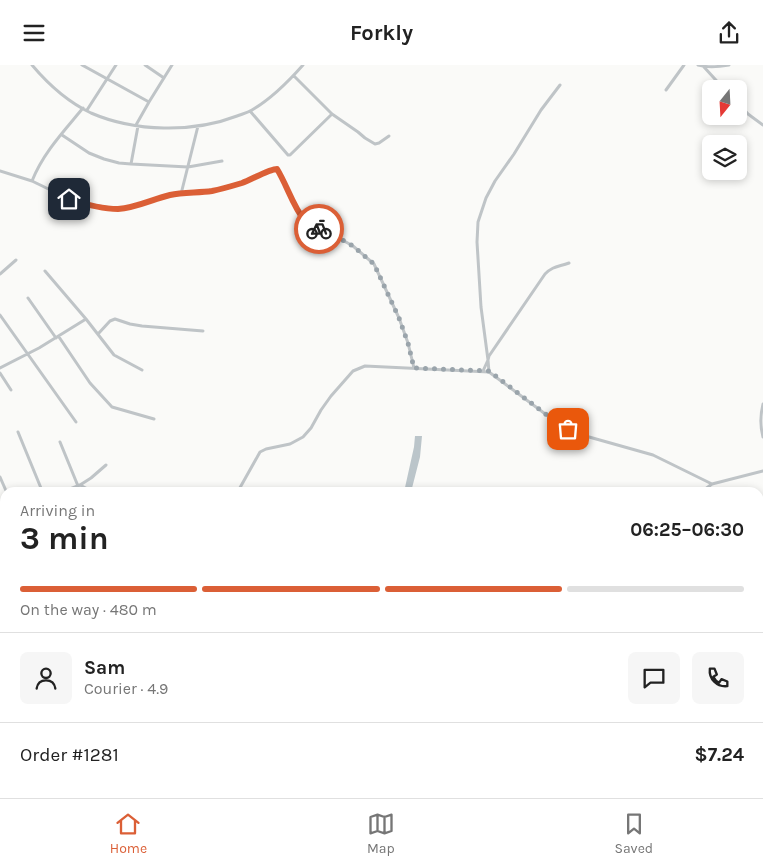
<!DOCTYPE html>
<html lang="en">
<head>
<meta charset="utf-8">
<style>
  body { margin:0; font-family:Karla,sans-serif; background:#f6f6f6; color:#222; height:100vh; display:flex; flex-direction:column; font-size:19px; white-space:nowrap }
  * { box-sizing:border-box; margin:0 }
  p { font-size:16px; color:#767676 }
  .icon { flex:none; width:28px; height:28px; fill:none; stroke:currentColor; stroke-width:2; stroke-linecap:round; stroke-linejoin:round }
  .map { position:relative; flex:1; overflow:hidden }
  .sheet { position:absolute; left:0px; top:422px; width:764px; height:311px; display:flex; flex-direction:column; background:#fff; border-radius:15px 15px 0 0; box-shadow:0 2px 8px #0003 }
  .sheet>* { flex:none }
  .needle { width:32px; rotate:198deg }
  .fabs { position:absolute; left:702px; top:15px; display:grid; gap:10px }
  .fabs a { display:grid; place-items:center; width:45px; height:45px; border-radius:8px; background:#fff; box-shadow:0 2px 8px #0003; font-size:25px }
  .pin { position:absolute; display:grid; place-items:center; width:42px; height:42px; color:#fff; margin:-21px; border-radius:10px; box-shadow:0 2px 8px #0006 }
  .courier { position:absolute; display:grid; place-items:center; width:50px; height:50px; margin:-25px; border:4px solid #db5f36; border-radius:50%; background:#fff; color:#222; box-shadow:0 1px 6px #0007 }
  .summary em { font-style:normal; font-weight:700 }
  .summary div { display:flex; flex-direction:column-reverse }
  .summary { display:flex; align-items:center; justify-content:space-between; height:85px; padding:0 20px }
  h1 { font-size:32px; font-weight:700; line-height:38px }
  .bar { display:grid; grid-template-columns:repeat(4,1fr); gap:8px 5px; align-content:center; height:60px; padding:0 20px }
  .bar i { height:6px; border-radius:4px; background:#e0e0e0 }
  .bar .selected { background:#db5f36 }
  .bar p { grid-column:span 4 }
  .line { display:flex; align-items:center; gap:12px; padding:0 20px; border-top:1px solid #e0e0e0 }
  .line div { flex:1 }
  .round { display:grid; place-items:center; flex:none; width:52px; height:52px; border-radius:8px; background:#f6f6f6 }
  header { display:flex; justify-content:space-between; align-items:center; height:65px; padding:0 20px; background:#fff; font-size:22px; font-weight:700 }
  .menu { display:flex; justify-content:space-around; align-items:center; height:70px; border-top:1px solid #e0e0e0; background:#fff; font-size:14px; color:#767676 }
  .menu a { display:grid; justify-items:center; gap:2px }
  .menu .selected { color:#db5f36 }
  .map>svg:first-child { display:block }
  .water { fill:#bbc5ca }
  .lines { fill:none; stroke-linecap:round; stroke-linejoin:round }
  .highway-casing { stroke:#b5b9bc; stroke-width:8 }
  .street { stroke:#bfc4c7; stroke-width:3 }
  .highway { stroke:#fff; stroke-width:6 }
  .done { stroke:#9aa4ab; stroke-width:5; stroke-dasharray:0 9 }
  .route { stroke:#db5f36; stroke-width:6 }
</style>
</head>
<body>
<header><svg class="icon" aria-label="menu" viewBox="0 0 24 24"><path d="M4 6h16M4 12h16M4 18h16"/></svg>Forkly<svg class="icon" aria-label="share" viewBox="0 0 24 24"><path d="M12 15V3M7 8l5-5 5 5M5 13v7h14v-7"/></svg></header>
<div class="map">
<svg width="763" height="733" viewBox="0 0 763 733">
  <rect width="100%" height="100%" fill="#fafaf8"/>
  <path class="water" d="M415 371H422L420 392 411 427H404L414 382Z
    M251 729H348L345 733H248Z"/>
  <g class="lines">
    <g class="highway-casing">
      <path id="highway" d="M0 496 5 505
        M131 729 133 733"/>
    </g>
    <path class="street" d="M32 0C48 19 68 37 91 48 135 67 193 68 237 51 242 49 247 48 252 45 271 34 288 17 303 0
      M82 0 149 37
      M145 0 164 13
      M698 0C708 3 718 2 729 0
      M704 2 724 24
      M294 11 332 49 358 67 365 73 375 79 379 78 389 71
      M666 25 684 0
      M739 39 748 49 763 60
      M87 45 116 0
      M250 46 288 90H290L332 49
      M136 60 149 37 172 0
      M62 70 89 88 104 94 119 98 131 99 188 102 222 96
      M131 99 138 61
      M0 106 32 116 69 134 86 139 118 144 134 141 171 130 212 126 242 118 257 112 273 104H277L298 145 306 156 312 161 337 172 353 181 374 199 399 253 408 278 414 303
      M32 116C43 88 64 66 83 43
      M181 129 198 61
      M45 206 86 254 114 290 142 305
      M0 209 16 195
      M28 233 56 273
      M0 250 76 357
      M98 269 110 256 115 254 130 259 142 261 203 266
      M59 272 90 318 112 342 154 354
      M0 303 39 283 86 254
      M483 306 488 295 481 242 477 177 478 157 486 133 495 116 514 89 541 45 560 20
      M489 307 488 295 489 291 545 209C553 201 558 202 569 198
      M0 308 11 325
      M763 339C760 351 760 361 763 372
      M18 367 43 428
      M60 377 78 421
      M0 412 7 428
      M80 420 95 428
      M60 428 80 420 91 413 106 400
      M237 428 260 387 266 384 290 379 303 372 311 363 321 345 331 331 353 306 365 301 489 307 560 360 582 370 653 390 712 419
      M700 428 712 419 763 406
      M0 450 5 448
      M0 573 5 572
      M759 617 763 600
      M0 638 5 635
      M0 652 5 661
      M0 692 5 689
      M0 719 5 727
      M46 729 48 733
      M468 729 472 733
      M77 733 84 729
      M435 733 440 729
      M666 733 670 729
      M713 733 716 729"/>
    <use href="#highway" class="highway"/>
  </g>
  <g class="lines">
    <path class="done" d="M319 164 337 172 353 181 374 199 399 253 408 278 414 303 489 306 560 360 568 364"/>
    <path class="route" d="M69 134C84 139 102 144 118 144 136 143 153 134 170 130 183 127 198 128 212 126 222 124 232 121 242 118 251 115 269 104 277 104 287 120 293 142 305 156 309 160 314 162 319 164"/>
  </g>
</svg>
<div class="fabs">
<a><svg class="needle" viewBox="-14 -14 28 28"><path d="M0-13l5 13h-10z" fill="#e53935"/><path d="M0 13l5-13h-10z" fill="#767676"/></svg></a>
<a><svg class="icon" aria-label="layers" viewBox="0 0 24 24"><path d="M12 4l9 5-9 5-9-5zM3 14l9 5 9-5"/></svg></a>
</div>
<div class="pin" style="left:568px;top:364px;background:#ea580c"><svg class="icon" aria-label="bag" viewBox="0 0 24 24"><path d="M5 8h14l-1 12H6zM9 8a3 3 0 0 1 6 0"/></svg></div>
<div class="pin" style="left:69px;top:134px;background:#1f2937"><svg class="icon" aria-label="home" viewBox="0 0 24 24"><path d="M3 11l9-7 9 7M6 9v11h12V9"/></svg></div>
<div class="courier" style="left:319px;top:164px"><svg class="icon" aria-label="bike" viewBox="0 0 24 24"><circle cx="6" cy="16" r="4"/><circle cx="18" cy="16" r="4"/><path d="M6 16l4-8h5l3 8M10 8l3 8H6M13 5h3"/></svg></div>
<section class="sheet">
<div class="summary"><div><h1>3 min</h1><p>Arriving in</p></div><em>06:25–06:30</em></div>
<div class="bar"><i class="selected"></i><i class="selected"></i><i class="selected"></i><i></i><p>On the way · 480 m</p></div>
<div class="line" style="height:90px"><a class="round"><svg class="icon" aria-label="person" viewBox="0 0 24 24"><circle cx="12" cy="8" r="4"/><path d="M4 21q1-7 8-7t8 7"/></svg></a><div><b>Sam</b><p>Courier · 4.9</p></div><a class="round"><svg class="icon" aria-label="chat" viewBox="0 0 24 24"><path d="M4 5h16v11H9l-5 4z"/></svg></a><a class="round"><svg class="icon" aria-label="phone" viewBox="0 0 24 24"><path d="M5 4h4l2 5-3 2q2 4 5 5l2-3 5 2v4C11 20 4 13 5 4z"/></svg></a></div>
<div class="line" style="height:65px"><div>Order #1281</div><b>$7.24</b></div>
</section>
</div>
<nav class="menu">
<a class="selected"><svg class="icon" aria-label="home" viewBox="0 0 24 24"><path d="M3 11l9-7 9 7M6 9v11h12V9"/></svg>Home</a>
<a><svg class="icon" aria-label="map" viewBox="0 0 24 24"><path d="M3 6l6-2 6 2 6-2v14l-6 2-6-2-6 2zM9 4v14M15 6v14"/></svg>Map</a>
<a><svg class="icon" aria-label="saved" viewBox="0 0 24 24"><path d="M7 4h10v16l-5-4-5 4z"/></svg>Saved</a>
</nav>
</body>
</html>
